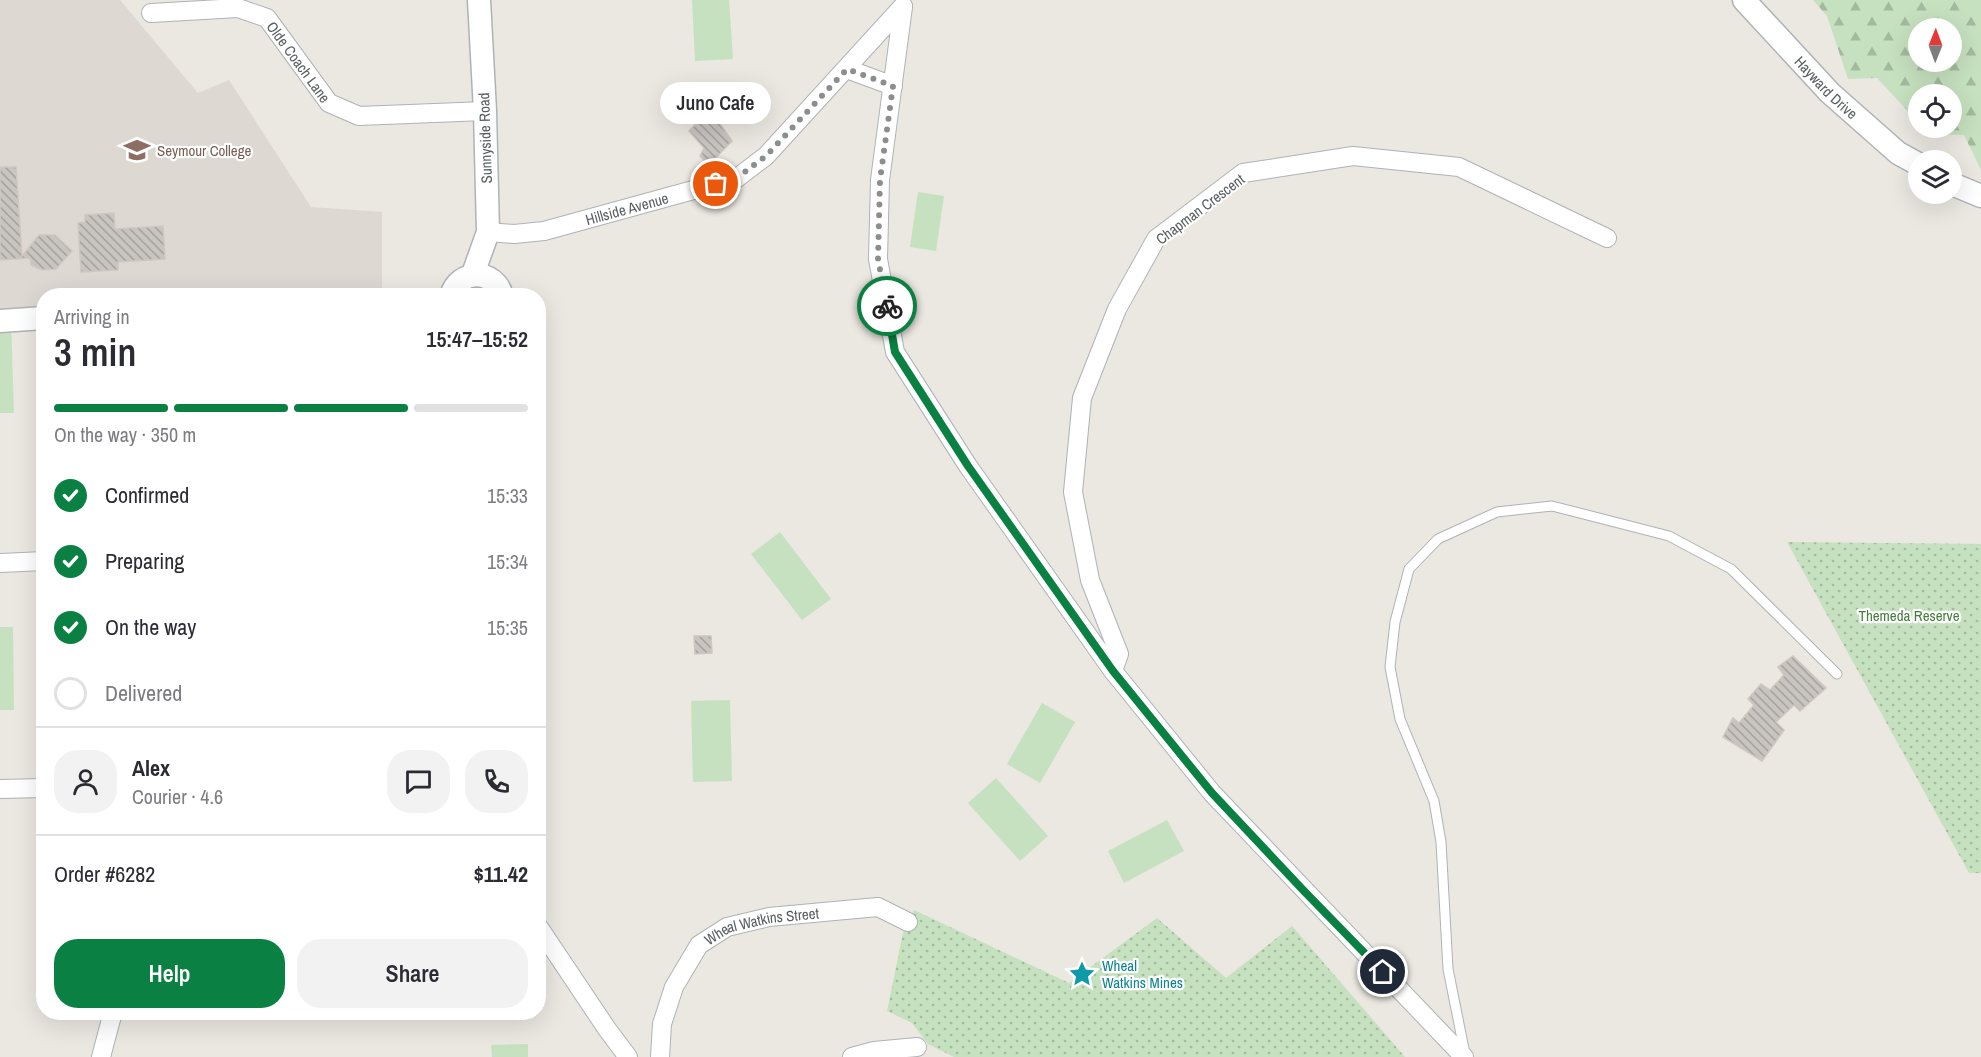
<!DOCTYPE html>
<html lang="en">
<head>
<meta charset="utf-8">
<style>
  body { margin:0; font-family:"Archivo Narrow",sans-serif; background:#f2f2f3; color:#2b2b33; height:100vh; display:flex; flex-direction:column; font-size:22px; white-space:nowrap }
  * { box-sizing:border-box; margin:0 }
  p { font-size:20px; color:#7c7c81 }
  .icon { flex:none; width:33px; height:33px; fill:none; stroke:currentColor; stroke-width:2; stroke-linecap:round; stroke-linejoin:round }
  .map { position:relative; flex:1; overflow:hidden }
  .side { position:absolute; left:36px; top:288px; width:510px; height:732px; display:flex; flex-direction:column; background:#fff; border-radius:24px; box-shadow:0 6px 24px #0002 }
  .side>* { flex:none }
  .needle { width:39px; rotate:1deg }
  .controls { position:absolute; left:1908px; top:18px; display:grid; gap:12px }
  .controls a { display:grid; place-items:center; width:54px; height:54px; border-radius:50%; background:#fff; box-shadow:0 6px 24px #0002; font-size:30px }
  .pin { position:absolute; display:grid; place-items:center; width:51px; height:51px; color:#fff; margin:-26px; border:3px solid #fff; border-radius:50%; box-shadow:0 2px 6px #0007 }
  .courier { position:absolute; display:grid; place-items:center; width:60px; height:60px; margin:-30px; border:4px solid #0b8043; border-radius:50%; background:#fff; color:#222; box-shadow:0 2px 8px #0007 }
  .bubble { position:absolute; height:42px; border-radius:21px; background:#fff; box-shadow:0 6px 24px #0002; font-size:20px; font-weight:600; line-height:42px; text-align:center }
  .head em { font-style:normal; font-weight:600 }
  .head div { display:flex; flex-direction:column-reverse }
  .head { display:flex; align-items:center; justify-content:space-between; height:102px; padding:0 18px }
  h1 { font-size:39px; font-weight:600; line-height:45px }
  .bar { display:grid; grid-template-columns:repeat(4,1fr); gap:9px 6px; align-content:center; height:72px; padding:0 18px }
  .bar i { height:8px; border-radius:4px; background:#e1e1e2 }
  .bar .on { background:#0b8043 }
  .bar p { grid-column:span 4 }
  .line { display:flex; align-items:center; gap:15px; padding:0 18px; border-top:2px solid #e1e1e2 }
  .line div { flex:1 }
  .round { display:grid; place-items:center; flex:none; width:63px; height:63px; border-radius:24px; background:#f2f2f3 }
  ol { padding:0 18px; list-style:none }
  li { display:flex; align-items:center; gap:18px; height:66px }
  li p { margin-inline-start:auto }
  li .icon { padding:6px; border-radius:50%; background:#0b8043; color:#fff; stroke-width:4 }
  li:last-child { color:#7c7c81 }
  li i { width:33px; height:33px; border:3px solid #e1e1e2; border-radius:50% }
  .primary-button { display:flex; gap:12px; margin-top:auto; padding:12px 18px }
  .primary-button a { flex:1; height:69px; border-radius:24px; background:#0b8043; color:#fff; font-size:24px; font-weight:600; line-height:69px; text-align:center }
  .primary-button a+a { background:#f2f2f3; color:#2b2b33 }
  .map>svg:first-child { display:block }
  .education { fill:#ded8d2 }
  .grass { fill:#c6e1bf }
  .forest { fill:url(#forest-firs); fill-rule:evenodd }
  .park { fill:url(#park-dots) }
  .building { fill:url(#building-back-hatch); stroke:#cfc7c0; stroke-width:1.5 }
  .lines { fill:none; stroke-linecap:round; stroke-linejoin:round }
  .service-casing { stroke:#aeb3b5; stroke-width:11 }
  .minor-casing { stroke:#aeb3b5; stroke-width:20 }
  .tertiary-casing { stroke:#aeb3b5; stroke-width:25 }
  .service { stroke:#fff; stroke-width:9 }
  .minor { stroke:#fff; stroke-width:18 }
  .tertiary { stroke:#fff; stroke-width:22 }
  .done { stroke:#8c8e8d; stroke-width:6; stroke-dasharray:0 10.8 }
  .route { stroke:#0b8043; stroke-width:8 }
  .labels { text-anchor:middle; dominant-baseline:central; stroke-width:4.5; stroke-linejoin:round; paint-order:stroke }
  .street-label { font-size:15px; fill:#595e60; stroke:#fff }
  .education-label { font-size:15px; fill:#785e54; stroke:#fff; text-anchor:start }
  .park-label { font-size:15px; fill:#457d3c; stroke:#fff }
  .culture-label { font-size:15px; fill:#0d838f; stroke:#fff; text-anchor:start }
</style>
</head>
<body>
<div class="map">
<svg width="1981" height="1057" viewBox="0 0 1981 1057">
  <defs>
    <pattern id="forest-firs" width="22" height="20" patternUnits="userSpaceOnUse" patternTransform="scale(1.5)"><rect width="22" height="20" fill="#c6e1bf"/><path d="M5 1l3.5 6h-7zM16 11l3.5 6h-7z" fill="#a4ba9f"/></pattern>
    <pattern id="park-dots" width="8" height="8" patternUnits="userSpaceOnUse" patternTransform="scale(1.5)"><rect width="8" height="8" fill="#c6e1bf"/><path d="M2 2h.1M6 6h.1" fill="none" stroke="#a4ba9f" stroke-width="1.8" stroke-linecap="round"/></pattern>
    <pattern id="building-back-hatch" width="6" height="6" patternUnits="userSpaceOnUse" patternTransform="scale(1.5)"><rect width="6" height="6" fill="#c8c4c0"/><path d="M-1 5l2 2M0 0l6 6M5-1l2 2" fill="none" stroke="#a5a29f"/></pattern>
  </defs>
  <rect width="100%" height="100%" fill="#ebe7e1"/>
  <path class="education" d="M0 0H120L198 93 229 80 311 207 382 212V295L44 296 43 318 0 321Z"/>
  <path class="grass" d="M692 0H729L733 59 695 61Z
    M918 192 944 196 936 251 910 247Z
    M11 320 14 413H0V321Z
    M780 532 831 599 802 620 751 554Z
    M0 627H13L14 710H0Z
    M730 700 732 781 693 782 691 701Z
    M1042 703 1075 722 1040 783 1007 764Z
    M996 778 1048 836 1020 861 968 803Z
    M1167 820 1184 851 1124 883 1108 851Z
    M528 1044V1057H492L491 1045Z"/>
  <path class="forest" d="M1813 0H1981V170L1964 135 1931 134 1924 128H1952V94H1918V122L1877 78 1848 79 1827 16ZM1918 28H1952V62H1918Z"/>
  <path class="park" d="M1787 542 1981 544V873H1969Z
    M914 910 1069 983 1157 918 1226 978 1292 926 1405 1057H954L928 1044 912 1023 887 1011 903 933Z"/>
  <path class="building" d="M719 99 718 121 732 141 709 165 700 156 704 148 689 131Z
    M0 167H16L22 256 39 235H55L72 251 56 269 42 270 31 265 30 258 0 260Z
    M114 213 115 229 163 226 165 259 118 262V270L81 272 78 223 85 222V215Z
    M694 636H711L712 653 695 654Z
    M1793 656 1826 688 1800 711 1794 705 1776 722 1784 730 1762 761 1723 737 1733 718 1739 723 1754 705 1748 699 1761 684 1770 690 1784 675 1778 667Z"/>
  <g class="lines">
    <g class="service-casing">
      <path id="service" d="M1465 1054 1448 969 1441 842 1434 801 1400 719 1390 667 1395 622 1409 569 1438 539 1497 512 1552 506 1669 536 1731 569 1837 674"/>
    </g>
    <g class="minor-casing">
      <g id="minor">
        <path d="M903 7 880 180 878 259 895 352 968 466 1113 671 1212 793 1464 1057"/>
        <path id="s1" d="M151 13 238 8 267 18 329 103 359 116 485 111"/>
        <path d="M847 69 893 86"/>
        <path id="s2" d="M488 232 514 234 544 231 737 178 766 156 903 6"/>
        <path d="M0 563 44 561"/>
        <path d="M1113 671 1119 654 1090 580 1073 492 1082 398 1117 309 1156 239 1243 173 1353 156 1459 167 1607 238"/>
        <path d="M0 789 44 788"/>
        <path d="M538 926 607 1029 628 1057"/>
        <path d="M101 1057 113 1012"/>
        <path id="s3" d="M660 1057 662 1024 674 987 699 945 727 927 769 917 878 907 908 922"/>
        <path d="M852 1057 874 1051 917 1047"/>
      </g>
    </g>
    <g class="tertiary-casing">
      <g id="tertiary">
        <path id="s4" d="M1744 0 1830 93 1898 153 1918 164"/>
        <path d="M1952 184 1981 196"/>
        <path d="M473 274 488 232 485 111 479 0"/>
        <path d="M451 296C458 269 495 268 502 296"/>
        <path d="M0 321 44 318"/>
      </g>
    </g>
    <use href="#service" class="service"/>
    <use href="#minor" class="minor"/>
    <use href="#tertiary" class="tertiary"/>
  </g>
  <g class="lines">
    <path class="done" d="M716 184 737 178 766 156 847 69 893 86 880 180 878 259 887 306"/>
    <path class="route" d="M887 306 895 352 968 466 1113 671 1212 793 1304 891 1383 972"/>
  </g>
  <defs>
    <g id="school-bare" transform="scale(2.07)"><path d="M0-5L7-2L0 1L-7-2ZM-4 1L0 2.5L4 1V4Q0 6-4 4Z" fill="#8d6e63" stroke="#fff" stroke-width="2.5" paint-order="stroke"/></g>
    <g id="sight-bare" transform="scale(2.07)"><path d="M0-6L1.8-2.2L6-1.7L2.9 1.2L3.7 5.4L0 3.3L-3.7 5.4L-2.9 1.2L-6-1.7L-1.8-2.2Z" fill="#0f9aa8" stroke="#fff" stroke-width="2.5" paint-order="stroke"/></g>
  </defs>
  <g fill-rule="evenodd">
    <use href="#school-bare" x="137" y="150"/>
    <use href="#sight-bare" x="1082" y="974"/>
  </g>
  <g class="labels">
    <g class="street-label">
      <text stroke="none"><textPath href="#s1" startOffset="172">Olde Coach Lane</textPath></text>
      <text stroke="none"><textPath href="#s4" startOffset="120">Hayward Drive</textPath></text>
      <text transform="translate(485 138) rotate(-92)">Sunnyside Road</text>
      <text stroke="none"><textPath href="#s2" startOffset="142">Hillside Avenue</textPath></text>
      <text transform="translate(1200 209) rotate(-37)">Chapman Crescent</text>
      <text stroke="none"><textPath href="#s3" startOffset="188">Wheal Watkins Street</textPath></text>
    </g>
    <g class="education-label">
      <text x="157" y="150">Seymour College</text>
    </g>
    <g class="park-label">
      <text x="1909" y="615">Themeda Reserve</text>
    </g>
    <g class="culture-label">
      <text x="1102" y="965">Wheal<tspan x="1102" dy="17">Watkins Mines</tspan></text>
    </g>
  </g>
</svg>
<div class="controls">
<a><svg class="needle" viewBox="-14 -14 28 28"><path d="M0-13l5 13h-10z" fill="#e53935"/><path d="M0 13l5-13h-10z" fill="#7c7c81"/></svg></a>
<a><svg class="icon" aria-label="locate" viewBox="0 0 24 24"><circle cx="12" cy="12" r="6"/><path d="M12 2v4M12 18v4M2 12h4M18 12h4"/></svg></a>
<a><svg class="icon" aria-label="layers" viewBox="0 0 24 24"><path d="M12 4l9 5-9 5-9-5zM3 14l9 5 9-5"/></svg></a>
</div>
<div class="pin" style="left:716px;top:184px;background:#ea580c"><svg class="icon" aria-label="bag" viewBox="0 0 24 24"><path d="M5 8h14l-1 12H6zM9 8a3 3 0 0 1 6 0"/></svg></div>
<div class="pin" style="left:1383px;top:972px;background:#1f2937"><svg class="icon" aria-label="home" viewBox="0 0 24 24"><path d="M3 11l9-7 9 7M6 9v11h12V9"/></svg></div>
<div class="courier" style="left:887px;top:306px"><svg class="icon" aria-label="bike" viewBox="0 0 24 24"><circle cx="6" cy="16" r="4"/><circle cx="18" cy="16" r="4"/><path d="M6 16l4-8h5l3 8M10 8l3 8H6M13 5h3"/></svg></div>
<div class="bubble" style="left:660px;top:82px;width:111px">Juno Cafe</div>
<section class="side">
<div class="head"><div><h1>3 min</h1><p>Arriving in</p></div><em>15:47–15:52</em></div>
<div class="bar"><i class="on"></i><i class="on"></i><i class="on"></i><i></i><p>On the way · 350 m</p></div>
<ol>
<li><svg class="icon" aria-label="check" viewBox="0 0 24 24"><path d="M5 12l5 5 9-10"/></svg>Confirmed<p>15:33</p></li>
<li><svg class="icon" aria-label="check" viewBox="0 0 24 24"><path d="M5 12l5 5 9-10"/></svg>Preparing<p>15:34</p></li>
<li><svg class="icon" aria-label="check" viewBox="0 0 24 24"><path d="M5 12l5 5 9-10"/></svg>On the way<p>15:35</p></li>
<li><i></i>Delivered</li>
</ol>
<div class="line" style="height:108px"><a class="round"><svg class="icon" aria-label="person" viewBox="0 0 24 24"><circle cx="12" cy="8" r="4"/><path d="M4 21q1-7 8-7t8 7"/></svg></a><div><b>Alex</b><p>Courier · 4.6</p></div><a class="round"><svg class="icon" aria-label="chat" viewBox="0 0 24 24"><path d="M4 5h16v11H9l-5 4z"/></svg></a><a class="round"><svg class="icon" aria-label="phone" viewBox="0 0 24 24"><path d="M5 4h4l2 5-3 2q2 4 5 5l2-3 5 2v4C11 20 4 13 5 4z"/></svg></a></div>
<div class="line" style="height:78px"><div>Order #6282</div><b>$11.42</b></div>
<div class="primary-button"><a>Help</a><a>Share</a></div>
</section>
</div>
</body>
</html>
